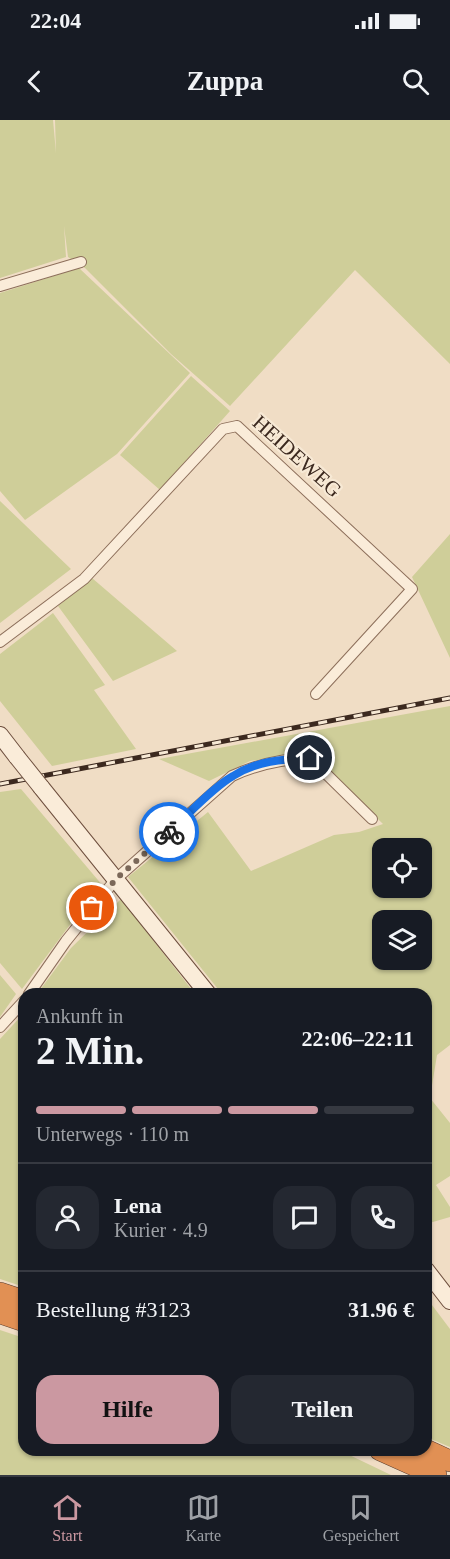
<!DOCTYPE html>
<html lang="de">
<head>
<meta charset="utf-8">
<style>
  body { margin:0; font-family:Georgia,serif; background:#242831; color:#f1f3f6; height:100vh; display:flex; flex-direction:column; font-size:22px; white-space:nowrap }
  * { box-sizing:border-box; margin:0 }
  p { font-size:20px; color:#9ea1a6 }
  .icon { flex:none; width:33px; height:33px; fill:none; stroke:currentColor; stroke-width:2; stroke-linecap:round; stroke-linejoin:round }
  .map { position:relative; flex:1; overflow:hidden }
  .drawer { position:absolute; left:18px; top:868px; width:414px; height:468px; display:flex; flex-direction:column; background:#171b24; border-radius:18px; box-shadow:0 2px 4px #0004 }
  .drawer>* { flex:none }
  .tools { position:absolute; left:372px; top:718px; display:grid; gap:12px }
  .tools a { display:grid; place-items:center; width:60px; height:60px; border-radius:12px; background:#171b24; box-shadow:0 2px 4px #0004; font-size:30px }
  .pin { position:absolute; display:grid; place-items:center; width:51px; height:51px; color:#fff; margin:-26px; border:3px solid #fff; border-radius:50%; box-shadow:0 2px 6px #0007 }
  .courier { position:absolute; display:grid; place-items:center; width:60px; height:60px; margin:-30px; border:4px solid #1a73e8; border-radius:50%; background:#fff; color:#222; box-shadow:0 2px 8px #0007 }
  .headline em { font-style:normal; font-weight:600 }
  .headline div { display:flex; flex-direction:column-reverse }
  .headline { display:flex; align-items:center; justify-content:space-between; height:102px; padding:0 18px }
  h1 { font-size:39px; font-weight:600; line-height:45px }
  .bar { display:grid; grid-template-columns:repeat(4,1fr); gap:9px 6px; align-content:center; height:72px; padding:0 18px }
  .bar i { height:8px; border-radius:4px; background:#363941 }
  .bar .active { background:#cb98a1 }
  .bar p { grid-column:span 4 }
  .line { display:flex; align-items:center; gap:15px; padding:0 18px; border-top:2px solid #363941 }
  .line div { flex:1 }
  .round { display:grid; place-items:center; flex:none; width:63px; height:63px; border-radius:18px; background:#242831 }
  .button { display:flex; gap:12px; margin-top:auto; padding:12px 18px }
  .button a { flex:1; height:69px; border-radius:18px; background:#cb98a1; color:#111; font-size:24px; font-weight:600; line-height:69px; text-align:center }
  .button a+a { background:#242831; color:#f1f3f6 }
  .status { display:flex; justify-content:space-between; align-items:center; height:42px; padding:0 30px; background:#171b24; direction:ltr }
  .status svg { height:16px; fill:currentColor }
  header { display:flex; justify-content:space-between; align-items:center; height:78px; padding:0 18px; background:#171b24; font-size:27px; font-weight:600 }
  .dock { display:flex; justify-content:space-around; align-items:center; height:84px; border-top:2px solid #363941; background:#171b24; font-size:16px; color:#9ea1a6 }
  .dock a { display:grid; justify-items:center; gap:3px }
  .dock .active { color:#cb98a1 }
  .map>svg:first-child { display:block }
  .green { fill:#cfce99; fill-rule:evenodd }
  .lines { fill:none; stroke-linecap:round; stroke-linejoin:round }
  .minor-casing { stroke:#8c6e5a; stroke-width:12 }
  .secondary-casing { stroke:#6e4f3e; stroke-width:18 }
  .motorway-casing { stroke:#5a3d2f; stroke-width:22 }
  .minor { stroke:#faecd9; stroke-width:10 }
  .secondary { stroke:#faecd9; stroke-width:16 }
  .motorway { stroke:#e19054; stroke-width:21 }
  .rail-casing { stroke:#3c291f; stroke-width:5 }
  .rail { stroke:#f7e9d5; stroke-width:3; stroke-dasharray:9; stroke-linecap:butt }
  .secondary-bridge-casing { stroke:#6e4f3e; stroke-width:18; stroke-linecap:butt }
  .secondary-bridge { stroke:#faecd9; stroke-width:16 }
  .done { stroke:#7b6859; stroke-width:6; stroke-dasharray:0 10.8 }
  .route { stroke:#1a73e8; stroke-width:8 }
  .labels { text-anchor:middle; dominant-baseline:central; stroke-width:4.5; stroke-linejoin:round; paint-order:stroke }
  .street-label { font-size:21px; fill:#3c291f; stroke:#f7e9d5 }
</style>
</head>
<body>
<div class="status"><b>22:04</b><svg viewBox="0 0 49 12"><path d="M0 12V9h3v3zM5 12V6h3v6zM10 12V3h3v9zM15 12V0h3v12zM26 1h20v11H26zM47 4h2v5h-2z"/></svg></div>
<header><svg class="icon" aria-label="back" viewBox="0 0 24 24"><path d="M15 5l-7 7 7 7"/></svg>Zuppa<svg class="icon" aria-label="search" viewBox="0 0 24 24"><circle cx="10" cy="10" r="6"/><path d="M15 15l6 6"/></svg></header>
<div class="map">
<svg width="450" height="1355" viewBox="0 0 450 1355">
  <rect width="100%" height="100%" fill="#f0ddc5"/>
  <path class="green" d="M0 0H53L56 33 55 0H450V244L355 150 230 286 171 234 85 148 68 137 64 106 66 137 0 158Z
    M79 148 190 253 117 334 25 400 0 371V173Z
    M191 256 230 291 160 370 120 335Z
    M0 381 71 449 0 503Z
    M450 414V538L412 457Z
    M92 458 177 531 113 561 58 486Z
    M53 493 105 565 94 570 136 629 52 646 0 581V534Z
    M450 586V925L437 935 430 978 450 1003V1056L436 1065 450 1087V1097L426 1104V874H222L128 757 208 692 251 751 334 715 359 712 383 704 310 632 250 641 209 661 159 639ZM382 729H422V768H382ZM382 801H422V840H382Z
    M21 669 103 766 75 798 22 869 0 843V672Z
    M121 779 195 874H37L71 828Z
    M0 855 16 874 0 897Z
    M24 893V1167L0 1159V919Z
    M426 1177 450 1209V1327L426 1317Z
    M0 1210 24 1218V1330L341 1331 391 1355H0Z"/>
  <g class="lines">
    <g class="minor-casing">
      <path id="minor" d="M0 166 81 142
        M0 522 84 459 223 309 237 306 412 469 316 574
        M29 874 66 821 116 759 232 656C258 644 281 639 310 638L372 699
        M0 907 24 881"/>
    </g>
    <g class="secondary-casing">
      <path id="secondary" d="M0 615 17 637
        M41 667 208 874
        M426 1150 450 1181"/>
    </g>
    <g class="motorway-casing">
      <path id="motorway" d="M0 1173 24 1181
        M0 1193 24 1201
        M380 1330 436 1355
        M426 1330 450 1341"/>
    </g>
    <use href="#minor" class="minor"/>
    <use href="#secondary" class="secondary"/>
    <use href="#motorway" class="motorway"/>
    <g class="rail-casing">
      <path id="rail" d="M0 664 450 578"/>
    </g>
    <use href="#rail" class="rail"/>
    <g class="secondary-bridge-casing">
      <path id="secondary-bridge" d="M17 637 41 667"/>
    </g>
    <use href="#secondary-bridge" class="secondary-bridge"/>
  </g>
  <g class="lines">
    <path class="done" d="M92 788 116 759 169 712"/>
    <path class="route" d="M169 712C188 695 212 668 233 656 256 641 283 639 310 638"/>
  </g>
  <g class="labels">
    <g class="street-label">
      <text transform="translate(297 336) rotate(42)">HEIDEWEG</text>
    </g>
  </g>
</svg>
<div class="tools">
<a><svg class="icon" aria-label="locate" viewBox="0 0 24 24"><circle cx="12" cy="12" r="6"/><path d="M12 2v4M12 18v4M2 12h4M18 12h4"/></svg></a>
<a><svg class="icon" aria-label="layers" viewBox="0 0 24 24"><path d="M12 4l9 5-9 5-9-5zM3 14l9 5 9-5"/></svg></a>
</div>
<div class="pin" style="left:92px;top:788px;background:#ea580c"><svg class="icon" aria-label="bag" viewBox="0 0 24 24"><path d="M5 8h14l-1 12H6zM9 8a3 3 0 0 1 6 0"/></svg></div>
<div class="pin" style="left:310px;top:638px;background:#1f2937"><svg class="icon" aria-label="home" viewBox="0 0 24 24"><path d="M3 11l9-7 9 7M6 9v11h12V9"/></svg></div>
<div class="courier" style="left:169px;top:712px"><svg class="icon" aria-label="bike" viewBox="0 0 24 24"><circle cx="6" cy="16" r="4"/><circle cx="18" cy="16" r="4"/><path d="M6 16l4-8h5l3 8M10 8l3 8H6M13 5h3"/></svg></div>
<section class="drawer">
<div class="headline"><div><h1>2 Min.</h1><p>Ankunft in</p></div><em>22:06–22:11</em></div>
<div class="bar"><i class="active"></i><i class="active"></i><i class="active"></i><i></i><p>Unterwegs · 110 m</p></div>
<div class="line" style="height:108px"><a class="round"><svg class="icon" aria-label="person" viewBox="0 0 24 24"><circle cx="12" cy="8" r="4"/><path d="M4 21q1-7 8-7t8 7"/></svg></a><div><b>Lena</b><p>Kurier · 4.9</p></div><a class="round"><svg class="icon" aria-label="chat" viewBox="0 0 24 24"><path d="M4 5h16v11H9l-5 4z"/></svg></a><a class="round"><svg class="icon" aria-label="phone" viewBox="0 0 24 24"><path d="M5 4h4l2 5-3 2q2 4 5 5l2-3 5 2v4C11 20 4 13 5 4z"/></svg></a></div>
<div class="line" style="height:78px"><div>Bestellung #3123</div><b>31.96 €</b></div>
<div class="button"><a>Hilfe</a><a>Teilen</a></div>
</section>
</div>
<nav class="dock">
<a class="active"><svg class="icon" aria-label="home" viewBox="0 0 24 24"><path d="M3 11l9-7 9 7M6 9v11h12V9"/></svg>Start</a>
<a><svg class="icon" aria-label="map" viewBox="0 0 24 24"><path d="M3 6l6-2 6 2 6-2v14l-6 2-6-2-6 2zM9 4v14M15 6v14"/></svg>Karte</a>
<a><svg class="icon" aria-label="saved" viewBox="0 0 24 24"><path d="M7 4h10v16l-5-4-5 4z"/></svg>Gespeichert</a>
</nav>
</body>
</html>
